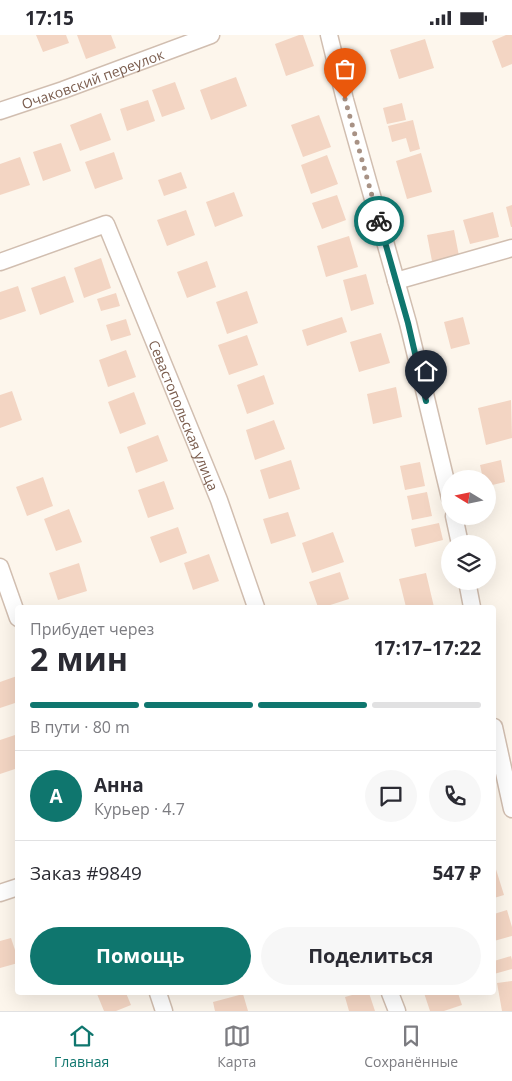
<!DOCTYPE html>
<html lang="ru">
<head>
<meta charset="utf-8">
<style>
  body { margin:0; font-family:"Open Sans",sans-serif; background:#f7f7f7; color:#2b2b33; height:100vh; display:flex; flex-direction:column; font-size:19px; white-space:nowrap }
  * { box-sizing:border-box; margin:0 }
  p { font-size:16px; color:#7c7c81 }
  .icon { flex:none; width:28px; height:28px; fill:none; stroke:currentColor; stroke-width:2; stroke-linecap:round; stroke-linejoin:round }
  .map { position:relative; flex:1; overflow:hidden }
  .side { position:absolute; left:15px; top:570px; width:481px; height:390px; display:flex; flex-direction:column; background:#fff; border-radius:5px; box-shadow:0 5px 20px #0002 }
  .side>* { flex:none }
  .needle { width:32px; rotate:280deg }
  .controls { position:absolute; left:441px; top:435px; display:grid; gap:10px }
  .controls a { display:grid; place-items:center; width:55px; height:55px; border-radius:50%; background:#fff; box-shadow:0 5px 20px #0002; font-size:25px }
  .pin { position:absolute; display:grid; place-items:center; width:42px; height:42px; color:#fff; margin:-51px -21px; border-radius:50% 50% 50% 0; rotate:-45deg; box-shadow:0 0 5px #0007 }
  .pin .icon { rotate:45deg }
  .courier { position:absolute; display:grid; place-items:center; width:50px; height:50px; margin:-25px; border:4px solid #0f766e; border-radius:50%; background:#fff; color:#222; box-shadow:0 1px 6px #0007 }
  .headline em { font-style:normal; font-weight:700 }
  .headline div { display:flex; flex-direction:column-reverse }
  .headline { display:flex; align-items:center; justify-content:space-between; height:85px; padding:0 15px }
  h1 { font-size:32px; font-weight:700; line-height:38px }
  .bar { display:grid; grid-template-columns:repeat(4,1fr); gap:8px 5px; align-content:center; height:60px; padding:0 15px }
  .bar i { height:6px; border-radius:4px; background:#e1e1e2 }
  .bar .selected { background:#0f766e }
  .bar p { grid-column:span 4 }
  .line { display:flex; align-items:center; gap:12px; padding:0 15px; border-top:1px solid #e1e1e2 }
  .line div { flex:1 }
  .round { display:grid; place-items:center; flex:none; width:52px; height:52px; border-radius:26px; background:#f7f7f7 }
  .primary-button { display:flex; gap:10px; margin-top:auto; padding:10px 15px }
  .primary-button a { flex:1; height:58px; border-radius:30px; background:#0f766e; color:#fff; font-size:20px; font-weight:700; line-height:58px; text-align:center }
  .primary-button a+a { background:#f7f7f7; color:#2b2b33 }
  .status { display:flex; justify-content:space-between; align-items:center; height:35px; padding:0 25px; background:#fff; direction:ltr }
  .status svg { height:14px; fill:currentColor }
  .menu { display:flex; justify-content:space-around; align-items:center; height:70px; border-top:1px solid #e1e1e2; background:#fff; font-size:14px; color:#7c7c81 }
  .menu a { display:grid; justify-items:center; gap:2px }
  .menu .selected { color:#0f766e }
  .map>svg:first-child { display:block }
  .building { fill:#f3d5c3 }
  .lines { fill:none; stroke-linecap:round; stroke-linejoin:round }
  .minor-casing { stroke:#d1beb0; stroke-width:19 }
  .minor { stroke:#fff; stroke-width:16 }
  .done { stroke:#a89285; stroke-width:5; stroke-dasharray:0 9 }
  .route { stroke:#0f766e; stroke-width:6 }
  .labels { text-anchor:middle; dominant-baseline:central; stroke-width:4; stroke-linejoin:round; paint-order:stroke }
  .street-label { font-size:14px; fill:#7a5c4d; stroke:#fffaf3 }
</style>
</head>
<body>
<div class="status"><b>17:15</b><svg viewBox="0 0 49 12"><path d="M0 12V9h3v3zM5 12V6h3v6zM10 12V3h3v9zM15 12V0h3v12zM26 1h20v11H26zM47 4h2v5h-2z"/></svg></div>
<div class="map">
<svg width="512" height="976" viewBox="0 0 512 976">
  <rect width="100%" height="100%" fill="#fdf6ec"/>
  <path class="building" d="M36 0H66L69 8 43 17Z
    M77 0H111L116 13 86 24Z
    M299 0H303L314 31 286 41 275 9Z
    M506 0H512V29L502 33 492 6Z
    M425 4 434 33 399 44 390 15Z
    M236 42 247 71 211 85 200 55Z
    M175 47 185 74 162 82 152 55Z
    M148 65 155 86 127 96 120 74Z
    M402 68 406 85 387 89 383 73Z
    M101 78 111 105 80 116 70 90Z
    M319 80 331 112 303 122 291 90Z
    M413 85 420 114 410 117 406 103 392 107 388 91Z
    M61 108 71 136 43 146 33 117Z
    M114 117 123 144 95 154 85 127Z
    M421 118 432 157 407 164 396 126Z
    M327 120 338 149 311 159 301 130Z
    M20 122 30 150 0 160V129Z
    M181 137 187 153 164 161 158 145Z
    M234 157 243 181 215 192 206 167Z
    M337 160 346 185 322 194 312 168Z
    M512 170V192H511L506 172Z
    M186 175 195 200 167 211 157 185Z
    M493 177 499 202 470 209 463 185Z
    M454 195 459 221 432 226 427 200Z
    M349 201 358 232 326 242 317 211Z
    M101 223 111 253 84 263 74 233Z
    M207 226 216 252 187 263 177 237Z
    M366 239 374 269 351 276 343 245Z
    M65 241 74 267 40 280 31 253Z
    M18 251 26 276 0 285V257Z
    M247 256 258 288 227 299 216 267Z
    M116 258 120 271 101 276 97 264Z
    M342 282 347 297 307 311 302 295Z
    M463 282 470 309 451 314 444 287Z
    M126 284 131 300 111 306 106 290Z
    M381 298 390 328 359 337 350 307Z
    M247 300 258 330 229 340 218 310Z
    M126 315 136 342 108 352 99 325Z
    M264 340 274 369 247 379 237 350Z
    M396 352 402 382 373 389 367 359Z
    M12 356 22 385 0 393V360Z
    M134 357 146 389 120 399 108 367Z
    M511 365 512 403 486 410 478 373Z
    M274 385 285 414 255 425 246 395Z
    M158 400 168 426 136 438 127 412Z
    M291 425 300 454 269 464 260 435Z
    M501 425 505 447 488 451V444H483L480 430Z
    M420 427 425 451 405 455 400 431Z
    M43 442 53 471 27 481 16 452Z
    M164 446 174 474 148 483 138 455Z
    M427 457 432 481 412 485 407 461Z
    M69 474 82 507 56 516 44 484Z
    M288 477 296 501 271 509 263 484Z
    M439 488 443 505 415 512 411 494Z
    M178 492 187 518 160 528 150 502Z
    M333 497 344 527 312 538 302 508Z
    M209 519 219 546 193 555 184 528Z
    M79 528 87 556 58 565 49 538Z
    M340 537 349 564 324 572H318L309 547Z
    M426 538 434 572H406L399 544Z
    M17 641 18 667 0 673V647Z
    M18 699V733L0 739V705Z
    M494 828 504 860 494 863Z
    M507 875 512 892V901L494 906V879Z
    M11 903 18 924V928L0 933V906Z
    M511 921 512 925V934L494 939V926Z
    M512 946V976H502L497 948Z
    M100 958H126L131 970 116 976H104L97 959Z
    M359 958H369L375 976H349L345 962Z
    M424 958H458L462 970 444 976H430Z
    M243 959 248 976H215L213 967Z"/>
  <g class="lines">
    <g class="minor-casing">
      <g id="minor">
        <path d="M329 0 345 65 408 288 450 463"/>
        <path id="s1" d="M0 76 63 55 211 0"/>
        <path id="s2" d="M0 227 106 189 219 465 256 572"/>
        <path d="M396 246 512 213"/>
        <path d="M454 481 460 509"/>
        <path d="M0 532 18 583"/>
        <path d="M467 546 472 572"/>
        <path d="M494 692 512 774"/>
        <path d="M0 858 18 852"/>
        <path d="M158 958 164 976"/>
        <path d="M390 958 397 976"/>
      </g>
    </g>
    <use href="#minor" class="minor"/>
  </g>
  <g class="lines">
    <path class="done" d="M345 64 379 186"/>
    <path class="route" d="M379 186 408 288 426 366"/>
  </g>
  <g class="labels">
    <g class="street-label">
      <text stroke="none"><textPath href="#s1" startOffset="98">Очаковский переулок</textPath></text>
      <text stroke="none"><textPath href="#s2" startOffset="319">Севастопольская улица</textPath></text>
    </g>
  </g>
</svg>
<div class="controls">
<a><svg class="needle" viewBox="-14 -14 28 28"><path d="M0-13l5 13h-10z" fill="#e53935"/><path d="M0 13l5-13h-10z" fill="#7c7c81"/></svg></a>
<a><svg class="icon" aria-label="layers" viewBox="0 0 24 24"><path d="M12 4l9 5-9 5-9-5zM3 14l9 5 9-5"/></svg></a>
</div>
<div class="pin" style="left:345px;top:64px;background:#ea580c"><svg class="icon" aria-label="bag" viewBox="0 0 24 24"><path d="M5 8h14l-1 12H6zM9 8a3 3 0 0 1 6 0"/></svg></div>
<div class="pin" style="left:426px;top:366px;background:#1f2937"><svg class="icon" aria-label="home" viewBox="0 0 24 24"><path d="M3 11l9-7 9 7M6 9v11h12V9"/></svg></div>
<div class="courier" style="left:379px;top:186px"><svg class="icon" aria-label="bike" viewBox="0 0 24 24"><circle cx="6" cy="16" r="4"/><circle cx="18" cy="16" r="4"/><path d="M6 16l4-8h5l3 8M10 8l3 8H6M13 5h3"/></svg></div>
<section class="side">
<div class="headline"><div><h1>2 мин</h1><p>Прибудет через</p></div><em>17:17–17:22</em></div>
<div class="bar"><i class="selected"></i><i class="selected"></i><i class="selected"></i><i></i><p>В пути · 80 m</p></div>
<div class="line" style="height:90px"><b class="round" style="background:#0f766e;color:#fff">А</b><div><b>Анна</b><p>Курьер · 4.7</p></div><a class="round"><svg class="icon" aria-label="chat" viewBox="0 0 24 24"><path d="M4 5h16v11H9l-5 4z"/></svg></a><a class="round"><svg class="icon" aria-label="phone" viewBox="0 0 24 24"><path d="M5 4h4l2 5-3 2q2 4 5 5l2-3 5 2v4C11 20 4 13 5 4z"/></svg></a></div>
<div class="line" style="height:65px"><div>Заказ #9849</div><b>547 ₽</b></div>
<div class="primary-button"><a>Помощь</a><a>Поделиться</a></div>
</section>
</div>
<nav class="menu">
<a class="selected"><svg class="icon" aria-label="home" viewBox="0 0 24 24"><path d="M3 11l9-7 9 7M6 9v11h12V9"/></svg>Главная</a>
<a><svg class="icon" aria-label="map" viewBox="0 0 24 24"><path d="M3 6l6-2 6 2 6-2v14l-6 2-6-2-6 2zM9 4v14M15 6v14"/></svg>Карта</a>
<a><svg class="icon" aria-label="saved" viewBox="0 0 24 24"><path d="M7 4h10v16l-5-4-5 4z"/></svg>Сохранённые</a>
</nav>
</body>
</html>
